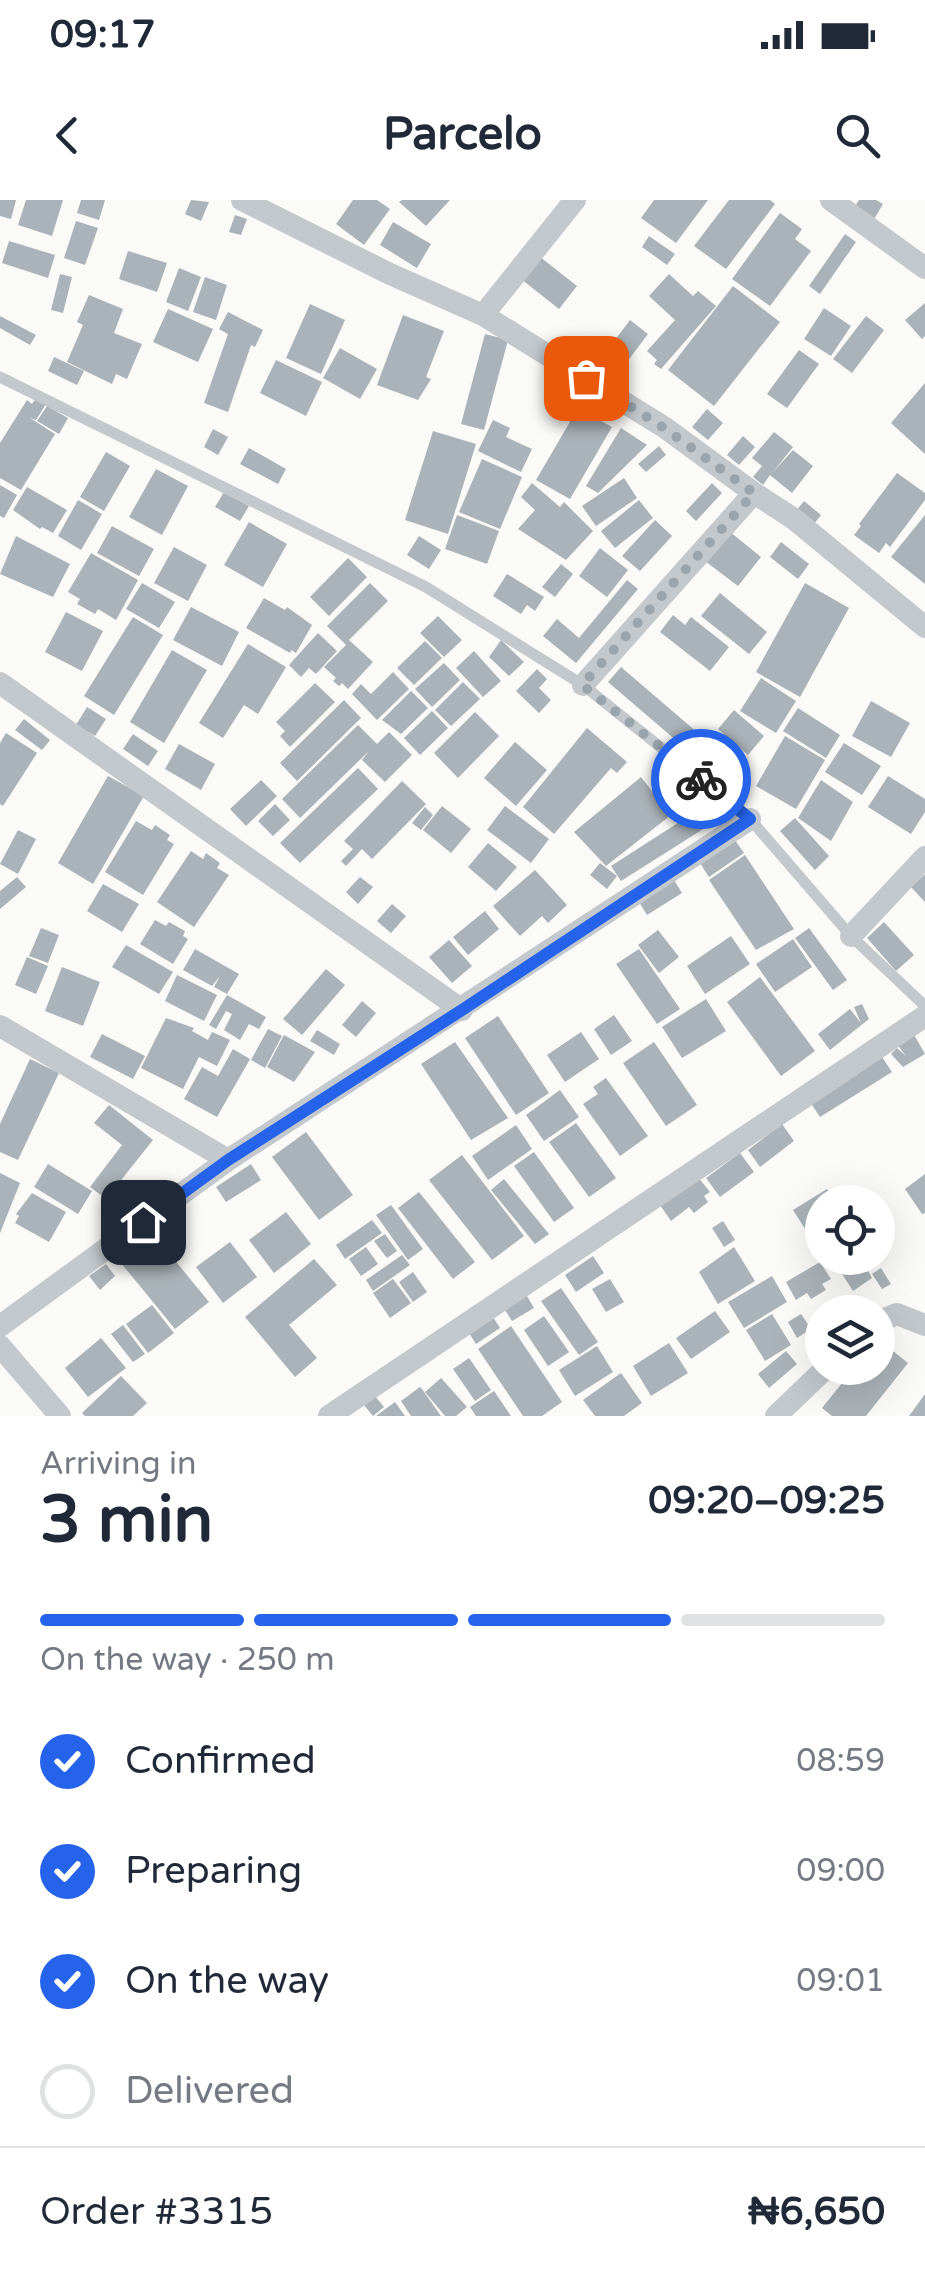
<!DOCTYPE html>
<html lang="en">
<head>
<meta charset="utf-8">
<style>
  body { margin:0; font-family:"Varela Round",sans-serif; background:#f2f2f3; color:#1f2937; height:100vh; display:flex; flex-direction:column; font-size:38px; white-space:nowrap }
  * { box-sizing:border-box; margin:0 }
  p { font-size:32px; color:#747a83 }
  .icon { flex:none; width:55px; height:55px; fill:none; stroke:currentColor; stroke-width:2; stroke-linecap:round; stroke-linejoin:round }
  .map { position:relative; height:1216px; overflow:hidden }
  .panel { display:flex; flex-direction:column; background:#fff; flex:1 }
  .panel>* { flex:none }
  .tools { position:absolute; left:805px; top:985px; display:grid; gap:20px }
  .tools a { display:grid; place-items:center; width:90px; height:90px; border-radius:50%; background:#fff; box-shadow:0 10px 40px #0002; font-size:50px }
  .pin { position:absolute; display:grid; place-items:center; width:85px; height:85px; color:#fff; margin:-42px; border-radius:20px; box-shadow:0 5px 15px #0006 }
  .courier { position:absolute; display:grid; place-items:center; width:100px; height:100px; margin:-50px; border:8px solid #2563eb; border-radius:50%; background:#fff; color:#222; box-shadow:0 2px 12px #0007 }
  .summary em { font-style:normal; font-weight:700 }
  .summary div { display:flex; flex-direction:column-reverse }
  .summary { display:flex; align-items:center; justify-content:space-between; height:170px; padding:0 40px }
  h1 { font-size:65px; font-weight:700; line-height:75px }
  .bar { display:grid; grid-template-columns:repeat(4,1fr); gap:15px 10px; align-content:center; height:120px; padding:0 40px }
  .bar i { height:12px; border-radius:8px; background:#e0e1e3 }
  .bar .current { background:#2563eb }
  .bar p { grid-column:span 4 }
  .line { display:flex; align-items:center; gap:25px; padding:0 40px; border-top:2px solid #e0e1e3 }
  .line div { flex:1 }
  ol { padding:0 40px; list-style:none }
  li { display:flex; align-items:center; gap:30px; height:110px }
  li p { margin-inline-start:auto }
  li .icon { padding:10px; border-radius:50%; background:#2563eb; color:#fff; stroke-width:4 }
  li:last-child { color:#747a83 }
  li i { width:55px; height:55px; border:5px solid #e0e1e3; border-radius:50% }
  .status { display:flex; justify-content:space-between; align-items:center; height:70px; padding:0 50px; background:#fff; direction:ltr }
  .status svg { height:28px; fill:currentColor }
  header { display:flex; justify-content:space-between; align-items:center; height:130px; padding:0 40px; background:#fff; font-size:45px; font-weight:700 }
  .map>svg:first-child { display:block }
  .building { fill:#aab3b9 }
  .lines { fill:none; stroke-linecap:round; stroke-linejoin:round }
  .service { stroke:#c3c8cc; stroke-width:11 }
  .minor { stroke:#c3c8cc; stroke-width:22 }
  .done { stroke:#99a4ac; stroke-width:10; stroke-dasharray:0 18 }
  .route { stroke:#2563eb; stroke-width:12 }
</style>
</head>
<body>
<div class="status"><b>09:17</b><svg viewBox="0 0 49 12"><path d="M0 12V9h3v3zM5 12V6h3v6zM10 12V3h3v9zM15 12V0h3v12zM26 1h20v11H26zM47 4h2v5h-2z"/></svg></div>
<header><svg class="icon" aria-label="back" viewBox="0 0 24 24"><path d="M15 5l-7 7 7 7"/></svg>Parcelo<svg class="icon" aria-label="search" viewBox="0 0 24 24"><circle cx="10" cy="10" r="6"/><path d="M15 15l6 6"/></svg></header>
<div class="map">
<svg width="925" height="1216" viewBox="0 0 925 1216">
  <rect width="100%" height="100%" fill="#fafaf8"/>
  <path class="building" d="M0 0H16L11 19 0 16Z
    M26 0H63L52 36 18 25Z
    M81 0H105L99 20 77 13Z
    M191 0 209 2 201 21 185 14Z
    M353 0H377L390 9 364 45 336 24Z
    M402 0H450L426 26 399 2Z
    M654 0H708L676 43 641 18Z
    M729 0H770L775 4 726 69 694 46Z
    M859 0H876L883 4 873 21 853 9Z
    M780 13 802 29 795 39 811 51 770 106 732 79Z
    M235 15 247 19 241 35 229 32Z
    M76 21 98 28 85 65 64 58Z
    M393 22 431 44 417 68 380 45Z
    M845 34 856 42 820 94 809 86Z
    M649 36 675 54 667 65 642 47Z
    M9 41 55 55 48 78 2 63Z
    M128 51 167 63 157 92 119 79Z
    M539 56 577 86 559 109 521 79Z
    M179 68 201 77 188 111 166 102Z
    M60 74 72 77 63 113 51 110Z
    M669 74 693 96 698 91 716 106 661 169 654 164 657 160 647 151 675 120 649 96Z
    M205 77 227 85 216 120 193 112Z
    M733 86 780 122 714 206 668 170Z
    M89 95 123 109 114 133 142 144 127 179 116 174 112 184 67 162 83 125 77 122Z
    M925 103V136L922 139 905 120Z
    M310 104 345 120 321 174 286 158Z
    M824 108 851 126 831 156 804 139Z
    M168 109 213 129 198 162 153 142Z
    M228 112 263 130 255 147 251 145 228 212 204 203 228 134 219 129Z
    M403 115 444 131 426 177 431 179 418 200 377 185Z
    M0 116 36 135 30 145 0 128Z
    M866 116 884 130 852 173 833 159Z
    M630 120 648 134 621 170 603 156Z
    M485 134 508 140 484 230 461 224Z
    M340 148 377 169 360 199 323 178Z
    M799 150 819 164 787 208 767 194Z
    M54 157 84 171 77 185 48 171Z
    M276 160 322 182 306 216 260 193Z
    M925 183V254L891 223Z
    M36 198 46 204 36 220 30 218 55 234 21 290 0 278V243L27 200 32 204Z
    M47 206 68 218 59 234 37 221Z
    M578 208 612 227 570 299 536 280Z
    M707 209 723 223 708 240 692 227Z
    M493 220 510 228 506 237 532 249 521 272 478 251Z
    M621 228 647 245 598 293 586 286Z
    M213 229 228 237 218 255 204 247Z
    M433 231 476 244 448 334 405 320Z
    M774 232 793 247 773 272 793 250 813 266 792 293 770 275 763 285 753 277 762 266 752 258Z
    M743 236 755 247 739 265 727 255Z
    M659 246 666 255 646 272 638 264Z
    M249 248 286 269 278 284 240 264Z
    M106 252 130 266 104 311 80 297Z
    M482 259 522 277 500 329 459 312Z
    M156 269 188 286 162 335 129 317Z
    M897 273 925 293V300L890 347 886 343 879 353 854 335 861 326 859 324Z
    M624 278 637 298 596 326 582 306Z
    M532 283 560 307 564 302 593 331 566 360 518 329 535 310 521 297Z
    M712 283 722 293 696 321 686 311Z
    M0 285 17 295 4 318 0 316Z
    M27 287 67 310 53 333 42 327 40 329 13 310Z
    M224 292 249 306 240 321 215 307Z
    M78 300 102 314 81 350 58 336Z
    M639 300 653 318 615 348 601 331Z
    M804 301 821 315 813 325 796 311Z
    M457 315 499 331 487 364 445 349Z
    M925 315V384L891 357Z
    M655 320 672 336 640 371 622 356Z
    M249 322 287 344 263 387 224 365Z
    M112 326 154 349 139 376 97 353Z
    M729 331 761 357 738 386 705 361Z
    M16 336 70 364 53 397 0 374Z
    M419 336 441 350 429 369 407 355Z
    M781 342 809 364 798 379 770 357Z
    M174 347 207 365 188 401 154 383Z
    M600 348 628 370 607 397 579 376Z
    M91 353 138 380 116 420 98 409 95 414 77 404 80 399 68 392Z
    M348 358 367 377 329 416 310 397Z
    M561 364 573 374 555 397 542 387Z
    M507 374 544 397 535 411 527 405 521 414 493 396Z
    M627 380 638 389 576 463 543 436 557 419 579 438Z
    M142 383 175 402 159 428 126 409Z
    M370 383 388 401 349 440 373 462 348 489 342 483 339 486 333 481 336 478 324 467 346 445 327 426Z
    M805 383 849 408 800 497 756 472Z
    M720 393 767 432 749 454 701 416Z
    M264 398 285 410 287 407 312 425 296 453 291 450 290 453 246 428Z
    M191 407 239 432 222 466 173 440Z
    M66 412 103 431 82 471 45 452Z
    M673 415 685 425 691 417 729 447 710 471 660 432Z
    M438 416 462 440 444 457 420 433Z
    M133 417 163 435 114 515 84 496Z
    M318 433 337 451 316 474 309 468 301 477 289 465Z
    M501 440 524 462 509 476 489 457Z
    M425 441 442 458 414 485 397 468Z
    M248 444 286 467 258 514 244 505 223 538 199 523Z
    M172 450 207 470 164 543 130 522Z
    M474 451 501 481 483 497 456 468Z
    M444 463 460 480 432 507 415 489Z
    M621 467 705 539 692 554 608 482Z
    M537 469 547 479 539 488 551 500 539 513 516 491Z
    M393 472 409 489 377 520 352 494 361 484 371 494Z
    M761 478 796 501 776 533 740 511Z
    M463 482 480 499 451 526 435 510Z
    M315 483 335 502 290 547 280 536 285 531 276 522Z
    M411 491 428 508 401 534 382 520Z
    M344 500 361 518 297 581 280 563Z
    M871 501 910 523 891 557 852 536Z
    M87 507 106 519 95 536 76 525Z
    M798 508 840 535 826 558 783 531Z
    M734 510 764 536 748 555 718 529Z
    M432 511 448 528 420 555 404 538Z
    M475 512 499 536 458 578 434 553Z
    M24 519 50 540 42 550 15 530Z
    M358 525 377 544 389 532 412 555 385 582 362 560 369 551 300 618 282 599Z
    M587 528 627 562 617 573 611 568 554 634 523 607Z
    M6 533 37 553 3 606 0 604V543Z
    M133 534 158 551 148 566 123 549Z
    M785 536 825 560 796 609 756 586Z
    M515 542 547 570 516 606 484 578Z
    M844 543 881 566 862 595 825 572Z
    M179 544 215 564 201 590 165 569Z
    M721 546 741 567 727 581 707 559Z
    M358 568 378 589 300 663 280 643Z
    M108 576 144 596 93 684 58 663Z
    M888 576 925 599V612L911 634 868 607Z
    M641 577 671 615 606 666 574 632Z
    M261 580 277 596 246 626 230 609Z
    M821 580 853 602 831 641 798 618Z
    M402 581 426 604 372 659 362 649 346 666 341 661 353 649 344 641Z
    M275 604 290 620 273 636 258 621Z
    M442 606 471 629 451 653 423 630Z
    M505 606 549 639 531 663 487 630Z
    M425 607 433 615 421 630 412 623Z
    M698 610 708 626 621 681 611 666Z
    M795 618 829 656 815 670 780 631Z
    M136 621 152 630 155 625 170 635 167 640 174 644 143 695 105 672Z
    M18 630 36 639 18 674 0 664Z
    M735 640 744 653 709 677 700 663Z
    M488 643 517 667 496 691 468 667Z
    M191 651 203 659 206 653 220 663 217 668 229 675 194 727 157 702Z
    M745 655 794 729 756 750 709 680Z
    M600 663 617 676 607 689 590 675Z
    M535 670 567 705 548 723 542 716 520 736 493 706Z
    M925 674V702L911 687Z
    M17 677 26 687 0 709V691Z
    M360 677 373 687 358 704 346 692Z
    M674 680 682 693 647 715 639 702Z
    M103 684 139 704 122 732 87 711Z
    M392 704 406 716 391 733 377 721Z
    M485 711 499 729 468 755 453 737Z
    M155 720 166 726 169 722 185 731 183 736 188 739 173 764 140 744Z
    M884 722 914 755 896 771 867 738Z
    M41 728 59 735 48 763 29 756Z
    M809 728 847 780 833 790 795 738Z
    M658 730 679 757 659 773 638 745Z
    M731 736 750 764 705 794 687 766Z
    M793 739 812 767 775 792 756 764Z
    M449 740 472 766 452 783 429 757Z
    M126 745 173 772 159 794 112 767Z
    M195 749 239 774 227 794 214 787 220 776 212 786 183 770Z
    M639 749 680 809 657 824 616 764Z
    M27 757 48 766 36 794 15 785Z
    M62 767 100 782 83 826 45 811Z
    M326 769 345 785 302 835 283 819Z
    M177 775 217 795 204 821 165 801Z
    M760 777 815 851 781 876 727 802Z
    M227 795 266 817 259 829 249 824 240 840 224 830 232 814 226 811 216 829 209 825Z
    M706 799 726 831 682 858 662 827Z
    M362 801 376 813 356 837 342 825Z
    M862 804 869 819 830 850 818 834 850 809 861 823 854 807Z
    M614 815 632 841 611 855 594 829Z
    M498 816 549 893 516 915 465 838Z
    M166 818 194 828 192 831 208 840 212 832 230 840 217 866 199 857 183 889 141 868Z
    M268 829 282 836 265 868 251 860Z
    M317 830 340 844 334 855 310 841Z
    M581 832 599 859 565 882 547 855Z
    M913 833 925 854 903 867 891 854 897 848 906 856 896 843Z
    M102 834 145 856 133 879 90 857Z
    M284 835 315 852 294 882 267 867Z
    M455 842 508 918 471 940 421 864Z
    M654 842 697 905 666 926 623 863Z
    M233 849 250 859 217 917 184 899 202 867 218 876Z
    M882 857 892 872 820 917 810 902Z
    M30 859 59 873 18 960 0 952V924Z
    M606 878 648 936 620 956 583 904 598 894 593 887Z
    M560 890 579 917 544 941 526 915Z
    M109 905 153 940 106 999 90 987 122 945 94 923Z
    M576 923 616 978 589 997 549 942Z
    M782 924 794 941 760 967 748 950Z
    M516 925 532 949 488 980 472 956Z
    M306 932 353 995 319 1020 272 957Z
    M534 952 574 1008 554 1022 514 966Z
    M740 953 754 972 720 997 706 978Z
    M462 955 524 1036 492 1060 429 980Z
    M48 964 92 991 78 1014 34 987Z
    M251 964 261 980 226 1002 216 987Z
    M0 973 20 983 0 1033Z
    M925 974V1013L922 1014 905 989Z
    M698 977 710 992 704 996 708 1002 694 1013 689 1007 671 1021 660 1005Z
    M504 979 549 1034 535 1044 491 990Z
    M827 989 836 1002H822V1037L814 1043 793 1010Z
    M419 992 475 1062 453 1079 398 1008Z
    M32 993 66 1012 49 1042 15 1023 19 1016 16 1014Z
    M391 1005 423 1049 408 1060 376 1015Z
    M286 1012 311 1044 274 1073 249 1040Z
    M372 1020 382 1033 345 1059 336 1045Z
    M723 1021 735 1040 724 1047 712 1028Z
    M151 1031 209 1102 175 1129 117 1058Z
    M878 1031 890 1049 878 1058Z
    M385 1034 397 1051 387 1058 374 1041Z
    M230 1042 257 1077 223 1103 196 1067Z
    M366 1047 378 1064 361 1076 349 1059Z
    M734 1047 755 1081 718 1104 699 1072Z
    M402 1055 410 1065 373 1091 366 1080Z
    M593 1056 604 1073 576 1092 565 1075Z
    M832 1058H867L872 1066 867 1069 872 1078 853 1091Z
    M314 1059 337 1085 289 1125 317 1158 295 1177 245 1117Z
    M820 1062 831 1079 822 1084 826 1090 811 1099 807 1093 796 1100 786 1082Z
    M106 1064 115 1076 100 1090 89 1076Z
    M881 1068 891 1084 882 1089 872 1074Z
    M413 1072 427 1092 413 1102 399 1082Z
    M772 1076 787 1102 744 1128 728 1102Z
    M393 1079 411 1103 390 1118 373 1093Z
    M610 1079 624 1102 606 1112 592 1089Z
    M561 1088 598 1142 579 1155 541 1101Z
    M527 1096 534 1108 512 1121 505 1110Z
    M152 1105 174 1133 148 1153 126 1124Z
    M715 1111 730 1132 691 1159 676 1138Z
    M772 1114 791 1145 765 1161 746 1130Z
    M801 1114 811 1129 797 1138 788 1122Z
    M544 1116 569 1152 548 1166 524 1130Z
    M493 1117 500 1128 476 1144 469 1133Z
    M123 1125 145 1154 133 1162 111 1134Z
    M511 1126 562 1202 542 1216H523L478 1149Z
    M101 1138 126 1168 88 1197 65 1168Z
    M878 1139 908 1163 866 1216H832L822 1208 854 1168H878Z
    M669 1143 688 1173 651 1196 633 1166Z
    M597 1146 613 1172 575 1196 559 1170Z
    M786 1151 797 1164 769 1188 758 1174Z
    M469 1158 491 1190 475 1201 453 1169Z
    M621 1173 642 1203 624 1216H595L583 1200Z
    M121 1176 147 1203 133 1216H85L82 1213Z
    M441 1178 467 1207 456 1216H445L425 1192Z
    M420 1187 422 1189 441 1216H411L401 1201Z
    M494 1191 511 1216H476L470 1207Z
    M925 1194V1216H909Z
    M374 1195 384 1207 373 1216 363 1204Z
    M395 1202 405 1216H376Z"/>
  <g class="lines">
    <path class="service" d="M0 177 426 387 583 485 750 619 851 736 925 806"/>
    <path class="minor" d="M242 0 390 74 483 115 664 227 754 293
      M831 0 925 68
      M483 115 575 0
      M0 483 462 810
      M583 485 754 293 794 319 925 427
      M851 736 925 657
      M0 826 228 960
      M878 1122 897 1114 925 1125
      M0 1126 228 960 750 619
      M0 1146 60 1216
      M329 1216 925 816
      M776 1216 826 1168"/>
  </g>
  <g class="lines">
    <path class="done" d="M586 178 664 228 754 293 582 485 701 579"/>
    <path class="route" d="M143 1022 228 960 462 810 750 619 701 579"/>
  </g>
</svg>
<div class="tools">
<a><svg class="icon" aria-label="locate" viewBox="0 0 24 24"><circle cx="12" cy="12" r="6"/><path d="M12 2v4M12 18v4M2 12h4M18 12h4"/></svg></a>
<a><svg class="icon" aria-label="layers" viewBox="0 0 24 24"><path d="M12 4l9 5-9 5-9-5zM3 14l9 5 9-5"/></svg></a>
</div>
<div class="pin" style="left:586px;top:178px;background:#ea580c"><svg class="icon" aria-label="bag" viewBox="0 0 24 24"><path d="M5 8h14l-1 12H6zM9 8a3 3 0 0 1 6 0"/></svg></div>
<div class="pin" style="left:143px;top:1022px;background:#1f2937"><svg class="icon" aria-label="home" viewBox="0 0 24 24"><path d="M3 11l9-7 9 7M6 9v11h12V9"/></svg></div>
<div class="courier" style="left:701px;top:579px"><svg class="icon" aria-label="bike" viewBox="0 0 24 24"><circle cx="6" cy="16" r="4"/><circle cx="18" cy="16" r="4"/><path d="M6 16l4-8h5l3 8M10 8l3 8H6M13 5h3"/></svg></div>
</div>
<section class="panel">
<div class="summary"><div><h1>3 min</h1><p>Arriving in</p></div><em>09:20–09:25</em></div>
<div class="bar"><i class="current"></i><i class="current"></i><i class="current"></i><i></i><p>On the way · 250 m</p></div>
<ol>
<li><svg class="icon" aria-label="check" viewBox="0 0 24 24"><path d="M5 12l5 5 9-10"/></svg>Confirmed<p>08:59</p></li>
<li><svg class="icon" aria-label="check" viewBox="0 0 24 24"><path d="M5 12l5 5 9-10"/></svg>Preparing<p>09:00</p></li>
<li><svg class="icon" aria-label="check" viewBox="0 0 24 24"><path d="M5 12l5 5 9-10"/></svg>On the way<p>09:01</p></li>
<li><i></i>Delivered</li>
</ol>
<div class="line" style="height:130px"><div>Order #3315</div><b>₦6,650</b></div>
</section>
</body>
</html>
